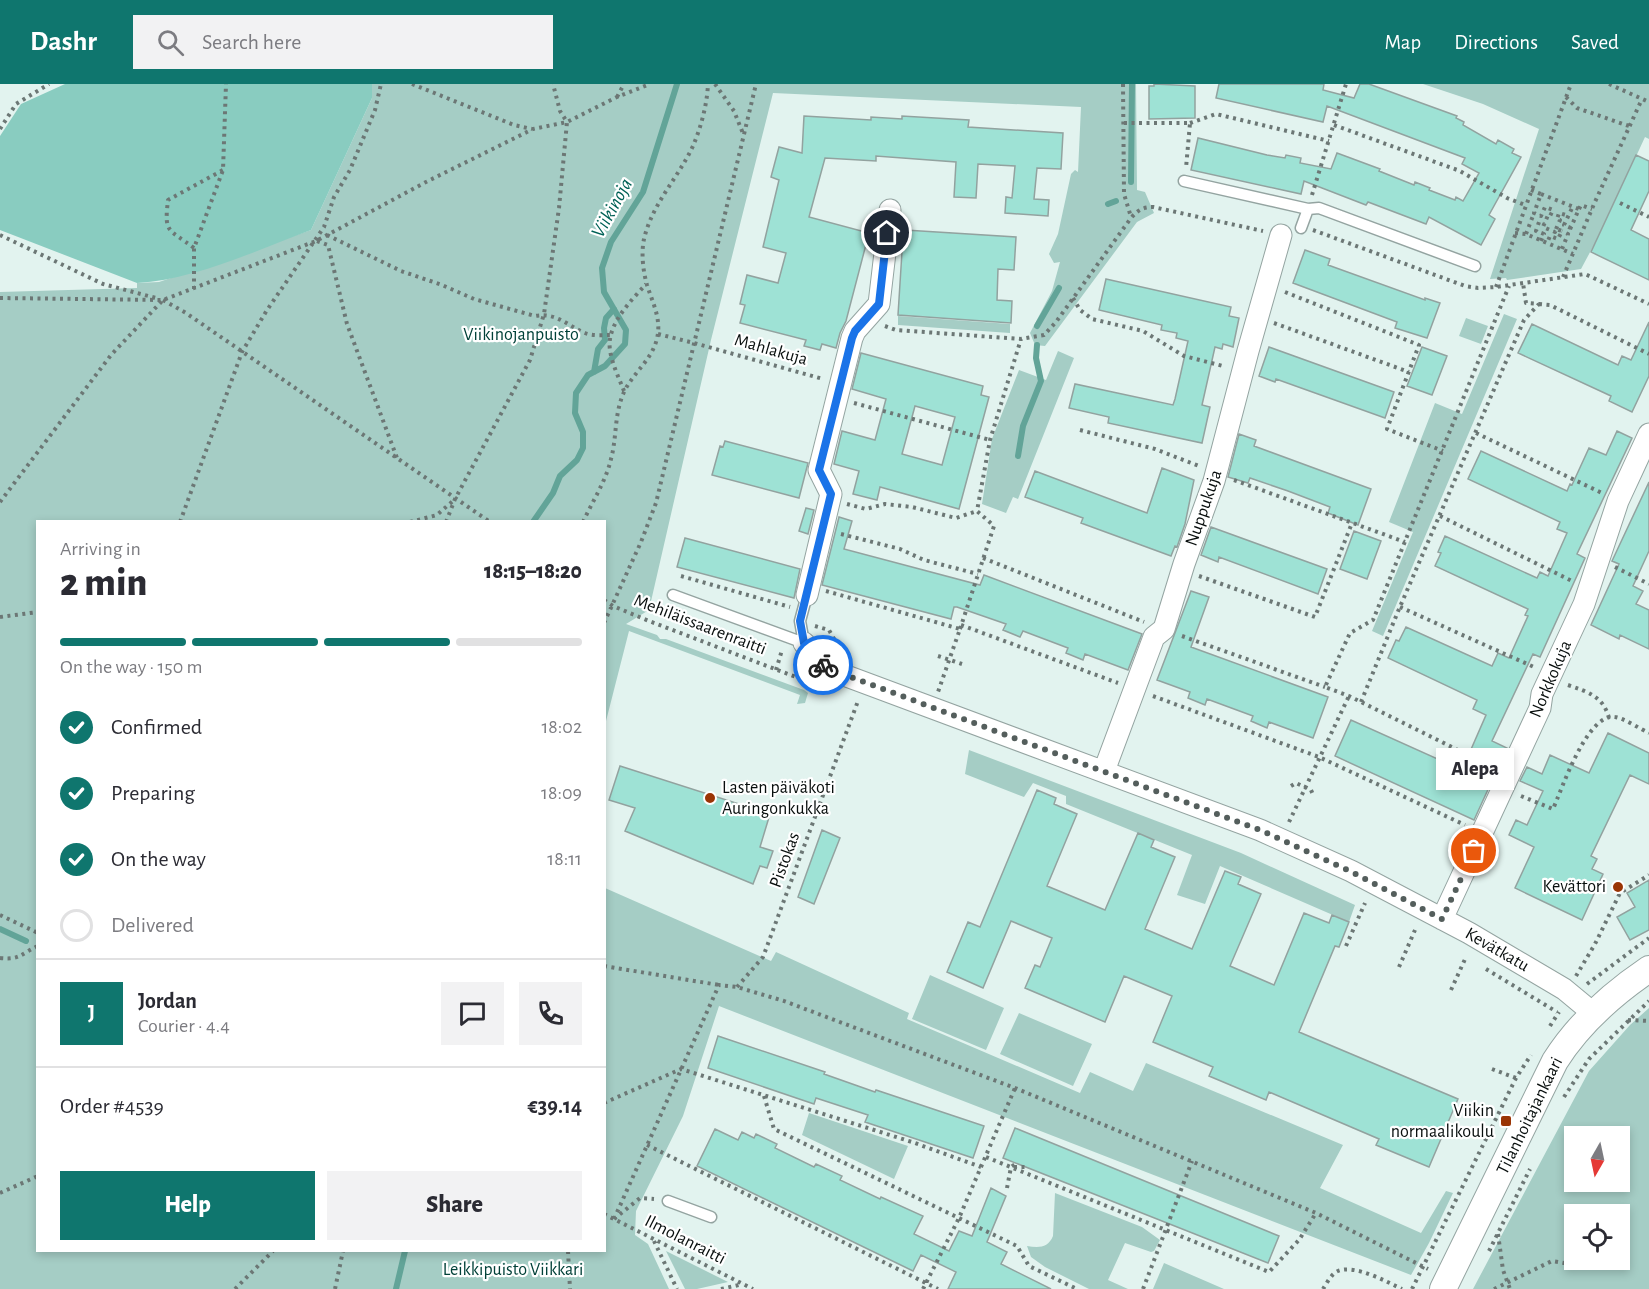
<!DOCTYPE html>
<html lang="en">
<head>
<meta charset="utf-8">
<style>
  body { margin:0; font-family:"Alegreya Sans",sans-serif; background:#f2f2f3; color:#2b2b33; height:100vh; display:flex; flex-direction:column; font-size:22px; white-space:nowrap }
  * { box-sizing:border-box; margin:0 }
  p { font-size:20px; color:#7c7c81 }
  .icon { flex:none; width:33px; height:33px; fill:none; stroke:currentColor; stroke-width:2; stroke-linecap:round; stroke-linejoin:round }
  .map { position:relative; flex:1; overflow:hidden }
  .drawer { position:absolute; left:36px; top:436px; width:570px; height:732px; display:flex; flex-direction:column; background:#fff; border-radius:0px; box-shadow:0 3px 9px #0003 }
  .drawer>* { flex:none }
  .needle { width:39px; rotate:189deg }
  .buttons { position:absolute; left:1564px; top:1042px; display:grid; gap:12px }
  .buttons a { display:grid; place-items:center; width:66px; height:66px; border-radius:0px; background:#fff; box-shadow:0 3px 9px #0003; font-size:30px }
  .pin { position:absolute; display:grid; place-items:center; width:51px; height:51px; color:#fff; margin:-26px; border:3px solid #fff; border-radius:50%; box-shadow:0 2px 6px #0007 }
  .courier { position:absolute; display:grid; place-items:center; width:60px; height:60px; margin:-30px; border:4px solid #1a73e8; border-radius:50%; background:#fff; color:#222; box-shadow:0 2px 8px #0007 }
  .bubble { position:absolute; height:42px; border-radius:0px; background:#fff; box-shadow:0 3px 9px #0003; font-size:20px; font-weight:800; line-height:42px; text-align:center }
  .summary em { font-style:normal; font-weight:800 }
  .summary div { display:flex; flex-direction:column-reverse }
  .summary { display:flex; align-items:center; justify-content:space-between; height:102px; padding:0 24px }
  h1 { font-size:39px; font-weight:800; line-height:45px }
  .bar { display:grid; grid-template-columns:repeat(4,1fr); gap:9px 6px; align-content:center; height:72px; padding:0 24px }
  .bar i { height:8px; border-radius:4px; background:#e1e1e2 }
  .bar .current { background:#0f766e }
  .bar p { grid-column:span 4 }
  .line { display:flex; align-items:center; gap:15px; padding:0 24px; border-top:2px solid #e1e1e2 }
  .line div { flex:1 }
  .round { display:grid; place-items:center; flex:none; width:63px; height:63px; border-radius:0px; background:#f2f2f3 }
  ol { padding:0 24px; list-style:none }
  li { display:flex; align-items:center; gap:18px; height:66px }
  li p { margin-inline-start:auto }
  li .icon { padding:6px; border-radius:50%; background:#0f766e; color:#fff; stroke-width:4 }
  li:last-child { color:#7c7c81 }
  li i { width:33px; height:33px; border:3px solid #e1e1e2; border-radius:50% }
  .cta { display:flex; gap:12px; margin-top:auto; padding:12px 24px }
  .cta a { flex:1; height:69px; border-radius:0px; background:#0f766e; color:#fff; font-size:24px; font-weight:800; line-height:69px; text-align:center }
  .cta a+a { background:#f2f2f3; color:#2b2b33 }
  header { display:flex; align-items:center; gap:36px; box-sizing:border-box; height:84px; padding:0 30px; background:#0f766e; color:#fff }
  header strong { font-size:28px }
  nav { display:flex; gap:33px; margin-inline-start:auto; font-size:21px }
  .search { width:420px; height:54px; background:#f2f2f3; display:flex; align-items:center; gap:15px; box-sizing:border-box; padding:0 21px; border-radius:0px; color:#7c7c81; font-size:22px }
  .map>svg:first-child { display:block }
  .green { fill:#a5cdc5; fill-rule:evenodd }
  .forest { fill:#89ccc0 }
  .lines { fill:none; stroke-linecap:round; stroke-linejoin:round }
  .stream { stroke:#62a498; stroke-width:6 }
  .building { fill:#9ee2d5; stroke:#92a29f; stroke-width:1.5; fill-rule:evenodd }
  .service-casing { stroke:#94a4a1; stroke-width:13 }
  .minor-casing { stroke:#94a4a1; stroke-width:23 }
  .tertiary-casing { stroke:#94a4a1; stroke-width:28 }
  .path { stroke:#6c7775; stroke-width:4; stroke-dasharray:3 4.5; stroke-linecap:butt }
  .service { stroke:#fff; stroke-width:10 }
  .minor { stroke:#fff; stroke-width:21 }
  .tertiary { stroke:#fff; stroke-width:26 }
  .path-bridge { stroke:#6c7775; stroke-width:4; stroke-dasharray:3 4.5; stroke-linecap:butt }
  .done { stroke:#545e5c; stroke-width:6; stroke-dasharray:0 10.8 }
  .route { stroke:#1a73e8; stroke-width:8 }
  .poi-dot { fill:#9a3505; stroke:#fff; stroke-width:2 }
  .labels { text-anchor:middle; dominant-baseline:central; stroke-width:4.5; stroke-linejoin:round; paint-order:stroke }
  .park-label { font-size:18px; fill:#004038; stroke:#fff }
  .street-label { font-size:18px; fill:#080e0d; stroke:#fff }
  .poi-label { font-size:18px; fill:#080e0d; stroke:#fff; text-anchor:end }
  .water-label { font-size:20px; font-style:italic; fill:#006156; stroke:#fff }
</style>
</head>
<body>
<header>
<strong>Dashr</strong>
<div class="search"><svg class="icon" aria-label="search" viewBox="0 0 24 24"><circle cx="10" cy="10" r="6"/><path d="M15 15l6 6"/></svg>Search here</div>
<nav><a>Map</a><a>Directions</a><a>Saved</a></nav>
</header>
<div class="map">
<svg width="1649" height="1205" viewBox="0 0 1649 1205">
  <rect width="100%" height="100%" fill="#e2f3ef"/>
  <path class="green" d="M372 0H1136L1137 106 1145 108 1154 129 1137 138 1045 262 1035 261 1030 249 1052 207 1060 178 1054 179 1049 170 1058 150 1071 90 1075 86 1078 88 1081 23 773 9 711 256 649 526 626 540 657 551 660 555H666L804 606 808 609 805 619 797 620 800 611 629 547 605 641 604 438H38V1167H604L605 804 771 877 776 868 909 929 907 935 1080 1009 1090 988 1133 1007 1146 979 1343 1061 1320 1104 1421 1149 1446 1107 1453 1109 1429 1159 1411 1191 719 922 683 1032 636 1127 635 1151 648 1160 669 1205H0V208L137 204V199L159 198 311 146 372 14Z
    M1423 0H1649V55L1645 53 1603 144 1581 185 1507 196 1506 194 1490 195 1539 45 1483 20Z
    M1504 230 1517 235 1383 552 1372 547 1413 448 1389 438 1435 319 1462 330Z
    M898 232 1010 240V249L898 241Z
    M1466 234 1488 242 1481 260 1459 252Z
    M1058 267 1074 274 1018 415 1013 413 1006 429 982 420 992 355 1019 286 1046 296Z
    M969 666 1241 769 1355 821 1349 838 1220 782 1205 820 1177 811 1192 771 1066 720V712L1033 699 1024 713 965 690Z
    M930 891 1004 924 986 966 912 935Z
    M1649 924V1205H1473L1589 987 1630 941ZM1575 1053H1620V1098H1575ZM1575 1131H1620V1176H1575Z
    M1019 929 1092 960 1073 1002 1000 970Z
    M809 1029 908 1062 894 1095 802 1051Z
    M1055 1109 1142 1143 1160 1156 1154 1167 1151 1168 1125 1159 1108 1196 1128 1205H1089L1045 1183 1031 1173 1027 1162C1039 1164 1048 1164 1053 1152Z
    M666 1167 728 1198 697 1205H685Z
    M1164 1179 1224 1205H1153Z"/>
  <path class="forest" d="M65 0H372V14L311 146C257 166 194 196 137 199L0 146V52L21 20Z"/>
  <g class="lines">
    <path class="stream" d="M1131 98 1132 0
      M1108 120 1116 117
      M1037 242 1059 204
      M594 288 598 265 605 256 604 244 606 234 614 225
      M1018 372 1023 342 1041 297 1036 274 1037 261
      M533 438 553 409 560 392 577 376 583 364V348L575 329 576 309 588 291 605 282 625 260 626 246 604 208 602 184 611 158 643 108 677 0
      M0 845 26 857
      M396 1205 405 1167"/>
  </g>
  <path class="building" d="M1154 0 1195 2V34L1149 35V2H1154Z
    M1219 0H1324L1323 6 1354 14 1360 0H1369L1457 32 1456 34 1464 38 1463 41 1496 60 1498 56 1514 65 1512 69 1521 73 1489 131 1495 135 1481 161 1429 133 1426 140 1368 118 1366 121 1304 97 1301 110 1191 86 1198 54 1267 71 1285 74 1286 71 1301 74 1300 79 1331 85 1337 69 1380 85 1379 87 1414 101 1415 98 1430 104 1429 106 1455 116 1456 113 1463 117 1479 89 1462 80 1465 74 1327 22 1323 38 1216 14Z
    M804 32 871 36V33L902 35V32L969 36 968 43 1063 49 1061 85 1037 84 1034 115 1049 116 1048 132 1005 129 1006 113 1012 114 1015 82 978 80 976 114 954 113 956 78 876 72V77L825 74 809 133 869 149 846 237 840 249 836 264 822 260 820 266 804 262 806 256 740 239 745 221 740 220 747 191 778 199 786 169 763 163 779 96 771 93 779 63 802 69Z
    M1636 71 1649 77V107L1631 146 1649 155V196L1591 168Z
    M905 146 1016 153 1014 186 998 185 997 216 1012 217 1011 239 898 231 903 152H904Z
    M1305 166 1330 175 1328 181 1425 216V214L1440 219 1427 254 1395 244 1397 238 1293 199Z
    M1106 195 1231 223 1229 232 1239 234 1233 263 1223 260 1222 265 1215 263 1202 321 1210 323 1202 359 1108 339 1109 333 1069 324 1075 300 1173 321 1175 315 1188 257 1176 254 1177 249 1161 246 1162 241 1099 226Z
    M1649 238V292L1632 328 1609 317 1611 312 1518 269 1532 240 1618 281 1622 272 1631 276Z
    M1269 263 1394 308 1385 334 1276 295 1275 298 1259 292Z
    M1422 263 1447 272 1432 311 1407 302Z
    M861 269 983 302 981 311 989 313 959 425 880 403 877 416 853 410 859 387 834 380 842 347 875 356 886 315 852 305ZM915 322 955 333 942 381 902 370Z
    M1617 347 1632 354 1577 470 1585 474 1540 573 1533 570 1492 657 1507 664 1474 736 1335 672 1351 636 1462 686 1486 631 1473 625 1477 616 1388 574 1396 556 1399 557 1406 543 1492 582 1498 569 1509 574 1528 532 1525 531 1528 525 1435 482 1441 469 1438 468 1445 452 1537 494 1540 488 1548 492 1567 449 1557 445 1560 438 1468 395 1481 367 1567 407 1570 400 1572 401 1589 364 1606 371Z
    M1239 350 1256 356 1254 362 1371 405 1358 441 1328 429 1330 423 1288 407 1250 394 1248 399 1228 393Z
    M725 357 808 379 799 414 712 391 720 362 723 363Z
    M1162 384 1194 396 1185 440 1177 463 1175 462 1171 472 1081 439 1083 434 1025 413 1035 387 1147 429Z
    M1649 398V467L1633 502 1643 507 1636 520 1649 526V565L1620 551 1619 555 1591 541 1619 480 1612 477Z
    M806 424 814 426 808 450 799 447Z
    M839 433 852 437 844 465 980 501 984 491 1142 550 1128 586 1085 570 1083 576 1066 569 1068 564 1023 547 1020 553 1003 546 1006 540 957 523H954L951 535 822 501Z
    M1211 443 1327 485 1318 510 1219 473 1218 478 1201 471Z
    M1354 447 1381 457 1367 495 1340 485Z
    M685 454 800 485 794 514 677 483Z
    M1191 507 1209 513 1191 563 1328 613 1313 654 1269 638 1267 644 1251 637 1253 632 1207 615 1205 621 1188 614 1190 608 1157 596Z
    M1608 649 1649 669V700L1630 691 1591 772 1597 775 1592 785 1603 790 1582 836 1515 804 1534 763 1509 751 1516 736 1527 741 1543 707 1520 697 1527 683 1542 690 1550 671 1589 689Z
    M620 682 770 730 760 763 773 767 767 784 760 782 753 800 625 747 635 724 609 716Z
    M1037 706 1056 714 1054 720 1077 730 1047 802 1105 826 1138 749 1154 756 1151 763 1175 773 1145 845 1192 865 1225 787 1241 793 1238 800 1261 810 1230 882 1274 901 1304 829 1329 839 1332 831 1349 838 1339 863 1335 862 1299 948 1458 1015 1429 1083 1376 1061 1379 1055 1269 1008 1266 1016 1209 992 1213 983 1153 958 1172 912 1124 892 1105 938 1025 904 1035 881 1040 883 1052 854 1011 837 983 904 947 888 968 838 980 843Z
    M822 746 840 754 814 820 798 813Z
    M1649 796V846L1630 856 1617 833 1635 823 1627 809Z
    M718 952 825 988 824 990 875 1008 876 1006 984 1042 973 1074 865 1038 868 1031 816 1014 814 1020 708 984Z
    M1015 1044 1279 1152 1268 1179 1003 1074Z
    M715 1045 738 1056 742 1048 754 1054 756 1050 777 1060 775 1064 814 1083 816 1080 842 1092 840 1096 880 1115 881 1113 923 1132 914 1150 949 1167 959 1147 972 1152 991 1104 1006 1112 987 1158 1007 1168 1001 1180 1051 1205H948L956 1188 921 1171 913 1187 697 1082Z"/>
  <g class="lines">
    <g class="service-casing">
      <path id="service" d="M1184 97 1308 125 1301 144
        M1308 125 1319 124 1475 182
        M673 511 804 559
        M804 559 800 537 807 511
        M668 1117 711 1133"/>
    </g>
    <g class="minor-casing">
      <path id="minor" d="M807 511 831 410 819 386 852 254 855 247 879 220 890 126
        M804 559 825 584 1260 746 1351 787 1469 849 1564 905 1593 929
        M1104 687 1154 553 1164 545 1184 480 1214 397 1248 267 1281 151
        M1442 835 1540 624 1542 610 1584 520 1618 417 1649 350"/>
    </g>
    <g class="tertiary-casing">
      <path id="tertiary" d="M1443 1205 1555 977C1579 939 1612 910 1649 885"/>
    </g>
    <path class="path" d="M412 0 514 41 532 45
      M715 0 734 27 744 52
      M1123 0 1124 110 1131 133
      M1609 0 1649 18
      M617 13 624 0
      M1566 13 1577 24 1629 42
      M1124 39H1190L1186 84
      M1190 39 1216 30 1329 57
      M1334 41 1460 87 1507 114 1525 121
      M0 45 16 20 49 0
      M1531 106 1541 110 1534 129 1541 132 1545 123 1553 126 1550 132 1548 131 1543 143 1555 148 1556 145 1562 147 1558 155 1550 152 1547 159
      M1541 110 1579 125 1568 150
      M1312 111 1346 0
      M1620 119 1649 133
      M1579 125 1581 121 1592 125
      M1571 144 1564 141 1573 122
      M1556 145 1560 136 1557 135 1559 129 1569 132
      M1313 146 1465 202 1478 204 1496 203 1585 190 1649 220
      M1515 149 1526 150 1573 170
      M1526 150 1534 129
      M0 151 103 200 156 214
      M327 151 401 187 442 201 474 215 535 232C556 228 568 242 585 249 592 252 602 251 610 251
      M317 157 328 161 347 240 397 374
      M1541 157 1544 150 1536 147 1539 138 1544 140
      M194 164C168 144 164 150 168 116L223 86
      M1562 165 1568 150 1562 147
      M1563 193 1594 120 1642 15
      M1496 203 1571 0
      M194 205V164L223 86 226 0
      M1285 208 1419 261 1387 345 1443 367
      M0 214 163 216 316 157 426 98 533 45 567 38 617 13 650 0
      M1073 214 1080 226 1092 235 1143 247 1184 272 1223 282
      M163 216 186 229 490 438
      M1539 220 1550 221 1649 270
      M1274 239 1409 288
      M885 242 896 246 1021 255 1044 251 1056 238 1131 134C1138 126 1143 123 1153 123L1263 147
      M658 250 694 259 823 295
      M624 307C619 294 612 280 610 266 606 241 631 217 646 200
      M854 319 990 356
      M1080 346 1155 365 1199 382
      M1476 349 1602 409
      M1234 396 1405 458
      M0 418 111 271 162 217
      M847 420 866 425 885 420 912 423 956 434 977 427
      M1440 432 1572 497
      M180 438 242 268 267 226 324 143 334 113 350 86 375 26 381 0
      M410 438 437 431 455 415
      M446 438 455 415 530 276 544 230 559 124 567 38 560 27 553 0
      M583 438C592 418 606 397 611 375 617 353 614 330 624 308 634 287 655 274 658 249 660 232 652 217 647 201 643 187 641 169 644 155 652 120 678 94 693 62 701 43 707 21 708 0
      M841 450 900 465 924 476 978 490
      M983 474 1144 538
      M1615 483 1649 500
      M681 492 790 523
      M1199 492 1315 533 1352 439
      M826 507 960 545 938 608
      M604 516 613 522 649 537 809 598
      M1400 523 1534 583
      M0 533 38 528
      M604 539 641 458 656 419 756 0
      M961 541 1118 599
      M815 542 829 546 842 569
      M960 545 994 442 977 427 990 356 1021 255
      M1182 552 1325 603
      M938 572 962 580
      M776 586 782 566
      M1568 601C1588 608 1603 612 1609 634
      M1153 612 1319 673 1465 741
      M1361 618 1399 525 1524 236 1539 220 1526 219 1523 199
      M1492 683 1349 612 1325 603 1350 549 1373 536 1509 202
      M1291 702 1296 699 1311 706 1314 713
      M1521 712 1553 725C1562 705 1587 629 1615 633 1624 634 1640 645 1649 649
      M1289 738 1349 612
      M0 831 38 849
      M1346 862 1365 819
      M0 874C21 876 20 870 38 862
      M604 882 719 901
      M1399 883 1415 846
      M1486 885 1557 928
      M1576 892 1595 860 1620 809 1649 791
      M1587 900 1649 854
      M737 903 763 873 858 617
      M1451 906 1466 873
      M1628 936 1649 937
      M1550 942 1559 928
      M1492 985 1516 994
      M764 1012 774 1045 1017 1162 1029 1182 1077 1205
      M1564 1013 1589 975 1649 917
      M604 1019 681 985 912 1058 981 1083
      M647 1061 938 1205
      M986 1073 1269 1188 1299 1156 1316 1129
      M1014 1083H1025
      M0 1109 38 1092
      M604 1130 753 1205
      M614 1135 719 901 737 903 784 917 1015 1004 1316 1129 1428 1185
      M614 1135 640 1114 654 1115
      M1498 1150 1503 1186 1510 1205
      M654 1157 677 1205
      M568 1167 570 1205
      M1489 1167 1530 1085
      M235 1205 273 1167
      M335 1205 343 1167
      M721 1205 743 1200
      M923 1205 959 1134 1015 1004
      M1143 1205 1192 1077
      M1323 1205C1327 1199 1331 1190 1338 1187 1355 1180 1387 1198 1402 1205
      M1412 1205 1516 994 1531 971
      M1494 1205 1552 1177 1582 1182"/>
    <use href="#service" class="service"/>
    <use href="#minor" class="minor"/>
    <use href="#tertiary" class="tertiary"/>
    <path class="path-bridge" d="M1007 1104 1011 1083 1017 1079"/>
  </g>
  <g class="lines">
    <path class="done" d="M823 581 835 587 1260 746 1350 787 1442 835 1474 767"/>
    <path class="route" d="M823 581 804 559 800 537 831 410 819 386 852 254 855 247 879 220 887 149"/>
  </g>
  <g class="poi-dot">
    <circle cx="710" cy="714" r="6"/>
    <circle cx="1618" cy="803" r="6"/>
    <rect x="1500" y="1031" width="12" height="12" rx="3"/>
  </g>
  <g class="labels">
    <g class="park-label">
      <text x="521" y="251">Viikinojanpuisto</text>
      <text x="513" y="1186">Leikkipuisto Viikkari</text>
    </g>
    <g class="street-label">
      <text transform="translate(771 266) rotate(16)">Mahlakuja</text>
      <text transform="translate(1204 424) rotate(-71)">Nuppukuja</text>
      <text transform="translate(700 541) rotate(21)">Mehiläissaarenraitti</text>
      <text transform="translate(1551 595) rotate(-67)">Norkkokuja</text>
      <text transform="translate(785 776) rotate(-70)">Pistokas</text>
      <text transform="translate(1497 866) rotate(30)">Kevätkatu</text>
      <text transform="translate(1530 1032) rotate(-64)">Tilanhoitajankaari</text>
      <text transform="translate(685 1156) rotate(27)">Ilmolanraitti</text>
    </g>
    <g class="poi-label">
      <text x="722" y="704" text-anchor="start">Lasten päiväkoti<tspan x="722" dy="21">Auringonkukka</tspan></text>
      <text x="1606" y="803">Kevättori</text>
      <text x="1494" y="1027">Viikin<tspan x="1494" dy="21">normaalikoulu</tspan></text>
    </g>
    <g class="water-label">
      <text transform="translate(612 124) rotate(-61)">Viikinoja</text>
    </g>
  </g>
</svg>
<div class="buttons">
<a><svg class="needle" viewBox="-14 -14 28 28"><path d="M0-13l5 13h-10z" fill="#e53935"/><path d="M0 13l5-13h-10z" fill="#7c7c81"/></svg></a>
<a><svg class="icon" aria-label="locate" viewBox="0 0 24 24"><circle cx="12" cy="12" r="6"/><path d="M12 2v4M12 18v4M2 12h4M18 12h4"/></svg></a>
</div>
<div class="pin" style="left:1474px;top:767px;background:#ea580c"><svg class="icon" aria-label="bag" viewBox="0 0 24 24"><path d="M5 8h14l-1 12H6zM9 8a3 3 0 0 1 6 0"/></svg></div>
<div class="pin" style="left:887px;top:149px;background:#1f2937"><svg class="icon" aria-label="home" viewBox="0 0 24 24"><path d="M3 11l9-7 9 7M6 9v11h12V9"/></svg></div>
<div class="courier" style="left:823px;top:581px"><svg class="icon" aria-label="bike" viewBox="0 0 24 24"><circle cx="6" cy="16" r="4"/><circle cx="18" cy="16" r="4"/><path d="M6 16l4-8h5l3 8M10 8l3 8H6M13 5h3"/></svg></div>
<div class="bubble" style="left:1436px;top:664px;width:78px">Alepa</div>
<section class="drawer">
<div class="summary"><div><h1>2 min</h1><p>Arriving in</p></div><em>18:15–18:20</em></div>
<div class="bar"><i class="current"></i><i class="current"></i><i class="current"></i><i></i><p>On the way · 150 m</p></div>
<ol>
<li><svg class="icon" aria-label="check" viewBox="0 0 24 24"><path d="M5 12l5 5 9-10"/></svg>Confirmed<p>18:02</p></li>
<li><svg class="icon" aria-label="check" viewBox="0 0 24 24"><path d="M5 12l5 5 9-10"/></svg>Preparing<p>18:09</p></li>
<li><svg class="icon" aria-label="check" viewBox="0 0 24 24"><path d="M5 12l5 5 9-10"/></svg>On the way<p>18:11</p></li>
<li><i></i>Delivered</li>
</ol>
<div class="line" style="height:108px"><b class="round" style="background:#0f766e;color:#fff">J</b><div><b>Jordan</b><p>Courier · 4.4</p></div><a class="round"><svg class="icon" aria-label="chat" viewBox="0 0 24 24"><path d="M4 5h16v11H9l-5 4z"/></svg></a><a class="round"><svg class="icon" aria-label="phone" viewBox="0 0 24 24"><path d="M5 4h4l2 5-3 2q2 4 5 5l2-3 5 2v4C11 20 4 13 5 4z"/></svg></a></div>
<div class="line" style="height:78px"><div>Order #4539</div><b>€39.14</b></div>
<div class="cta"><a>Help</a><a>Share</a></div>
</section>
</div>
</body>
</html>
